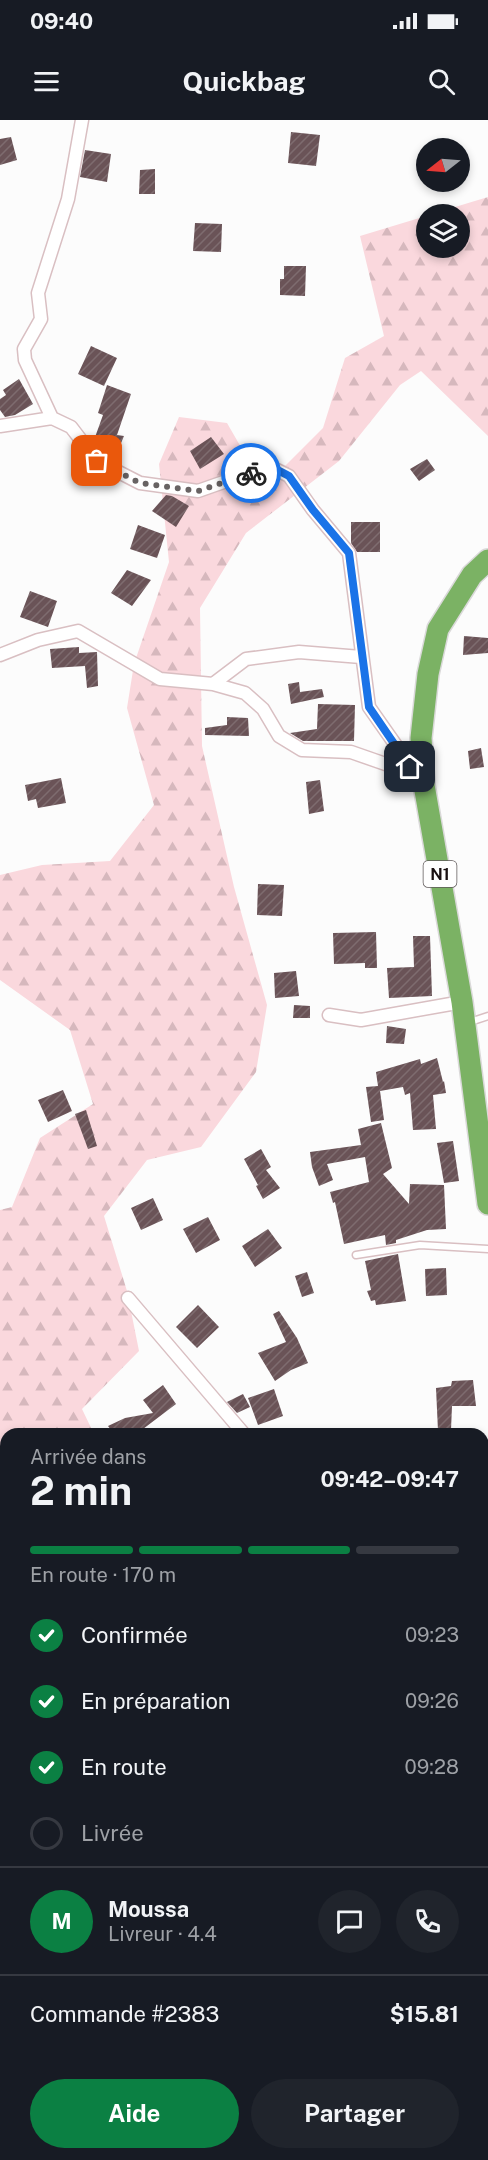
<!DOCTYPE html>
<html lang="fr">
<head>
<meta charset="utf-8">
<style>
  body { margin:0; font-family:"Public Sans",sans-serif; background:#20242c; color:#f1f3f6; height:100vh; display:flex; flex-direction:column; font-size:22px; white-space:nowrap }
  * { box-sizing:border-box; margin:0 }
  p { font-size:20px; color:#9ea1a6 }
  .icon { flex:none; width:33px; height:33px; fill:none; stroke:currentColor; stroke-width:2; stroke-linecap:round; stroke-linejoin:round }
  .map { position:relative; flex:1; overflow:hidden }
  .panel { position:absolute; left:0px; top:1308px; width:489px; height:732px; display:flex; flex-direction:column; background:#171b24; border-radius:18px 18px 0 0; box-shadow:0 3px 9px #0003 }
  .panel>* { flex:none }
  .needle { width:39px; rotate:253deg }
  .buttons { position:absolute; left:416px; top:18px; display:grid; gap:12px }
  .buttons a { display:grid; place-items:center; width:54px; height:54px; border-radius:50%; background:#171b24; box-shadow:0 3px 9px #0003; font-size:30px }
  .pin { position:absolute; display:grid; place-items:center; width:51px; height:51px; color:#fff; margin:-26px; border-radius:12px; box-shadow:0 3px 9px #0006 }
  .courier { position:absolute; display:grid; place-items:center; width:60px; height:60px; margin:-30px; border:4px solid #1a73e8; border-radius:50%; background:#fff; color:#222; box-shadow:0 2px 8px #0007 }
  .summary em { font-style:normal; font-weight:700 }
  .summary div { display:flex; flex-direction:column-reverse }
  .summary { display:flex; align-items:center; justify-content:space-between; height:102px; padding:0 30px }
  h1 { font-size:39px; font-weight:700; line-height:45px }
  .bar { display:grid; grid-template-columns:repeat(4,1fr); gap:9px 6px; align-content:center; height:72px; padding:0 30px }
  .bar i { height:8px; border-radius:4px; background:#363941 }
  .bar .current { background:#0b8043 }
  .bar p { grid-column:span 4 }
  .line { display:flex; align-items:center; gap:15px; padding:0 30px; border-top:2px solid #363941 }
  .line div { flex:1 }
  .round { display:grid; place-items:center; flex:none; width:63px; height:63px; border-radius:32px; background:#20242c }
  ol { padding:0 30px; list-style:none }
  li { display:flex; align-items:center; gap:18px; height:66px }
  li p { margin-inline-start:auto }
  li .icon { padding:6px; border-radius:50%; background:#0b8043; color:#fff; stroke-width:4 }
  li:last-child { color:#9ea1a6 }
  li i { width:33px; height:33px; border:3px solid #363941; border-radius:50% }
  .button { display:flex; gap:12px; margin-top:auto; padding:12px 30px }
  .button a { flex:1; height:69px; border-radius:36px; background:#0b8043; color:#fff; font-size:24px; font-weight:700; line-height:69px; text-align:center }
  .button a+a { background:#20242c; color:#f1f3f6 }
  .status { display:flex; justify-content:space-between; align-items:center; height:42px; padding:0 30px; background:#171b24; direction:ltr }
  .status svg { height:16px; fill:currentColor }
  header { display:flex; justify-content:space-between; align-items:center; height:78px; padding:0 30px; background:#171b24; font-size:27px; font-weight:700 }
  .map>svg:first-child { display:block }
  .forest { fill:url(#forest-firs) }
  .building { fill:url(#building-hatch) }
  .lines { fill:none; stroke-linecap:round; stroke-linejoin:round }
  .service-casing { stroke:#d9bfc2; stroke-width:9 }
  .minor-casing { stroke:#d9bfc2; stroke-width:15 }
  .trunk-casing { stroke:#dad9d9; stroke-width:24 }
  .service { stroke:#fff; stroke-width:6 }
  .minor { stroke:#fff; stroke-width:12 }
  .trunk { stroke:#7bb264; stroke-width:21 }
  .done { stroke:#686363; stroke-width:6; stroke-dasharray:0 10.8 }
  .route { stroke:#1a73e8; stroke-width:8 }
  .labels { text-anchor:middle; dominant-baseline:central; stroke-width:6; stroke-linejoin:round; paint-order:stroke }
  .shield { fill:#fff; stroke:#5e5858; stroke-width:1.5 }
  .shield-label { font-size:16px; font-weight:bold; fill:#191011 }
</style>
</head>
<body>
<div class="status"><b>09:40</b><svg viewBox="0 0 49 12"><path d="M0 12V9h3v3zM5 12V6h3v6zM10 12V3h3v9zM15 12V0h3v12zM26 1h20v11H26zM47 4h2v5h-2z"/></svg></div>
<header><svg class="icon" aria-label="menu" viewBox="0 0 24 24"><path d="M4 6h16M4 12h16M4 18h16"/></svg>Quickbag<svg class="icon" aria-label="search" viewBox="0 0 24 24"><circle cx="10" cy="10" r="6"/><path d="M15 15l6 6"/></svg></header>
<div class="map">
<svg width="488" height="2040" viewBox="0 0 488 2040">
  <defs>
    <pattern id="forest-firs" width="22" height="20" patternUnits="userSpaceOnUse" patternTransform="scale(1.5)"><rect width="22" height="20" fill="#fad8dd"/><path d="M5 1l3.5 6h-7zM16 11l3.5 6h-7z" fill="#d6b8bd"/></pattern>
    <pattern id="building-hatch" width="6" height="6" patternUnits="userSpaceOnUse" patternTransform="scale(1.5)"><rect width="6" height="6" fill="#6a5357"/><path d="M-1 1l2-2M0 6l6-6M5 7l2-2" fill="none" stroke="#7e6c6f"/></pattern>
  </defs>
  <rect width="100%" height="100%" fill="#fcfcfc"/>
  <path class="forest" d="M488 77V316L421 251 400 265 339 341 246 413 200 488 202 626 234 767 267 885 256 952 201 1027 147 1040 104 1096 127 1171 139 1231 82 1289 94 1314H6V1490L0 1493V1090L12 1087 40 1018 93 984 70 910 0 860V755L42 745 110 741 154 685 127 588 134 544 169 442 159 344 179 297 227 303 264 367 323 308 345 238 384 216 360 116 426 96V128H459V94H432Z"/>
  <path class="building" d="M291 12 320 15 316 46 288 43Z
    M11 17 17 40 0 45V19Z
    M85 30 111 34 107 62 80 57Z
    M155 49V74H139L140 50Z
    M195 103 222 104 221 132 193 131Z
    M284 146H306L305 176 280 175V159H284Z
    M91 226 117 238 104 266 78 254Z
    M19 259 33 284 15 295 5 297 0 290V279L6 275 3 270Z
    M107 265 131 274 117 315 124 316 119 328 94 320 103 295 98 293Z
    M211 317 224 334 200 349 190 331Z
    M427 339 435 350 419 361 410 349Z
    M166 375 172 376 189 386 176 407 152 391Z
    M351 402H380V432H357L351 423Z
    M138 405 165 415 157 438 130 429Z
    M127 450 151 460 132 486 111 473Z
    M30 471 57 481 48 507 20 497Z
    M464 516 488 518V533L463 535Z
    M79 527V533L97 532 98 566 87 568 85 546 52 548 50 529Z
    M299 562 300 572 322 569 324 577 291 584 288 564Z
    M318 584 355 585 354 621H303L290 613 317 609Z
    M227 597 248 598 249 616 205 615V608L227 605Z
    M481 628 484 647 470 649 468 631Z
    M61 658 66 683 38 688 36 679 28 681 25 665Z
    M320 660 324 691 309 694 306 662Z
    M258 764 284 765 282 796 257 795Z
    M376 812 377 848H365V843L334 844 333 813Z
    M413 816H430L432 876 389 878 387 848 414 847Z
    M296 851 299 876 275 878 274 853Z
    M294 885 310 886V898H293Z
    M387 906 406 909 404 924 386 923Z
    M437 938 443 962 444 961 446 973 433 975 436 1009 413 1010 410 973 405 975 403 967 380 971 384 1000 371 1002 366 967 378 966 376 952 420 939 421 944Z
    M63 970 72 991 48 1002 38 980Z
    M86 990 97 1026 88 1029 75 994Z
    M381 1003 392 1048 383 1054 409 1084 410 1064 444 1065 446 1109 427 1110 396 1120V1123L386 1125 385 1115 344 1124 335 1082 333 1083 330 1072 369 1062 365 1037 327 1044 333 1060 319 1066 312 1047 310 1032 361 1025 358 1009Z
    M453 1021 459 1061 444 1063 437 1023Z
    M261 1029 271 1047 266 1050 280 1068 263 1079 256 1066 258 1065 244 1039Z
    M153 1078 163 1100 141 1110 131 1088Z
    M208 1097 220 1120 196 1133 183 1109Z
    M268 1109 282 1128 255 1147 242 1126Z
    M398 1134 406 1181 376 1185 375 1180 371 1181 367 1171 371 1170 365 1141Z
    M446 1148 447 1175 426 1176 425 1149Z
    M307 1152 314 1173 302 1177 295 1156Z
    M198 1185 219 1207 197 1228 176 1207Z
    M279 1191 297 1218 308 1243 291 1250 275 1261 258 1233 286 1222 273 1194Z
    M473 1260 476 1286H452L451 1310 438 1311 436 1268 451 1266 452 1261Z
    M163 1265 176 1284 143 1309 147 1314H114L108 1306 125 1298 153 1293 143 1280Z
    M274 1269 283 1296 258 1305 248 1278Z
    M243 1274 250 1287 237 1293 227 1282Z"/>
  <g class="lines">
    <g class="service-casing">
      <path id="service" d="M467 903 488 896
        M356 1135 420 1125 488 1129"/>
    </g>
    <g class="minor-casing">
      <path id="minor" d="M52 298 25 240 24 229 41 199 38 173 68 79 82 0
        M0 306 52 298 71 307 97 341 140 363 198 371 269 346 289 356 313 390 349 433 369 587 421 661
        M0 535 38 520 78 511 160 559 213 564 246 539 299 532 361 537
        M213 564 245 573 263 589 279 616 302 630 351 632 394 647H410
        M329 895 361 900 462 882
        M128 1178 244 1314
        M0 1634H6
        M483 1639H488
        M90 2034 92 2040
        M347 2034 349 2040"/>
    </g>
    <g class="trunk-casing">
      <path id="trunk" d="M488 440 472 455 438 509 428 554 421 618 424 665 462 882 488 1084"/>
    </g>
    <use href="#service" class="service"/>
    <use href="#minor" class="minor"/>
    <use href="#trunk" class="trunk"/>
  </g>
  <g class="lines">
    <path class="done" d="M97 341 140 363 198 371 251 353"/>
    <path class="route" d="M251 353 270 346 289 356 313 390 349 433 369 587 410 647"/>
  </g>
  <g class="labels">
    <rect class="shield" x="423.5" y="741" width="33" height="26" rx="4.5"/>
    <g class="shield-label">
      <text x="440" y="754">N1</text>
    </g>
  </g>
</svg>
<div class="buttons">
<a><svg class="needle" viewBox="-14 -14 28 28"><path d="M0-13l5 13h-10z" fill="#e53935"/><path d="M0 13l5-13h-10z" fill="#9ea1a6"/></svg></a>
<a><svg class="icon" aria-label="layers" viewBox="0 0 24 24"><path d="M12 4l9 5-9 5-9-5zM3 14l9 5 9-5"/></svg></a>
</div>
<div class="pin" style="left:97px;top:341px;background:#ea580c"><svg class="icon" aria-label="bag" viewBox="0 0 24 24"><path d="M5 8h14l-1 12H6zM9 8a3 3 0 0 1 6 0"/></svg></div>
<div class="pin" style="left:410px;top:647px;background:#1f2937"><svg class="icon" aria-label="home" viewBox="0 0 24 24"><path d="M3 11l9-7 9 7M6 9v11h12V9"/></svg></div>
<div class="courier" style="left:251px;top:353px"><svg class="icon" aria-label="bike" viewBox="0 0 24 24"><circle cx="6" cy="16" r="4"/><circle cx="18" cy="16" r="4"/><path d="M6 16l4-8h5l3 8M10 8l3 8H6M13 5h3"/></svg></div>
<section class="panel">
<div class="summary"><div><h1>2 min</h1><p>Arrivée dans</p></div><em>09:42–09:47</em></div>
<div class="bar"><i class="current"></i><i class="current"></i><i class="current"></i><i></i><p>En route · 170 m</p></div>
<ol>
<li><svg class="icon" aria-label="check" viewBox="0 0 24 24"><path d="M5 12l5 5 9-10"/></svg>Confirmée<p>09:23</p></li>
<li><svg class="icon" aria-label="check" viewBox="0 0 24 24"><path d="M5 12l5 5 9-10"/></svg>En préparation<p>09:26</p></li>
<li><svg class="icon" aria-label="check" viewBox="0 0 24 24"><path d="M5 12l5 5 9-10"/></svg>En route<p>09:28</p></li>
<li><i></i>Livrée</li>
</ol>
<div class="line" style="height:108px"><b class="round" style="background:#0b8043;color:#fff">M</b><div><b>Moussa</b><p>Livreur · 4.4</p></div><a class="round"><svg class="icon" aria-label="chat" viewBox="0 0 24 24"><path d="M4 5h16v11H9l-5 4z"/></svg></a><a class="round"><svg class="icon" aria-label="phone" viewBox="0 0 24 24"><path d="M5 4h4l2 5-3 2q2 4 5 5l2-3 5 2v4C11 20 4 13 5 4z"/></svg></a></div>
<div class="line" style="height:78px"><div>Commande #2383</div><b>$15.81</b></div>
<div class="button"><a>Aide</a><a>Partager</a></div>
</section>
</div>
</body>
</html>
